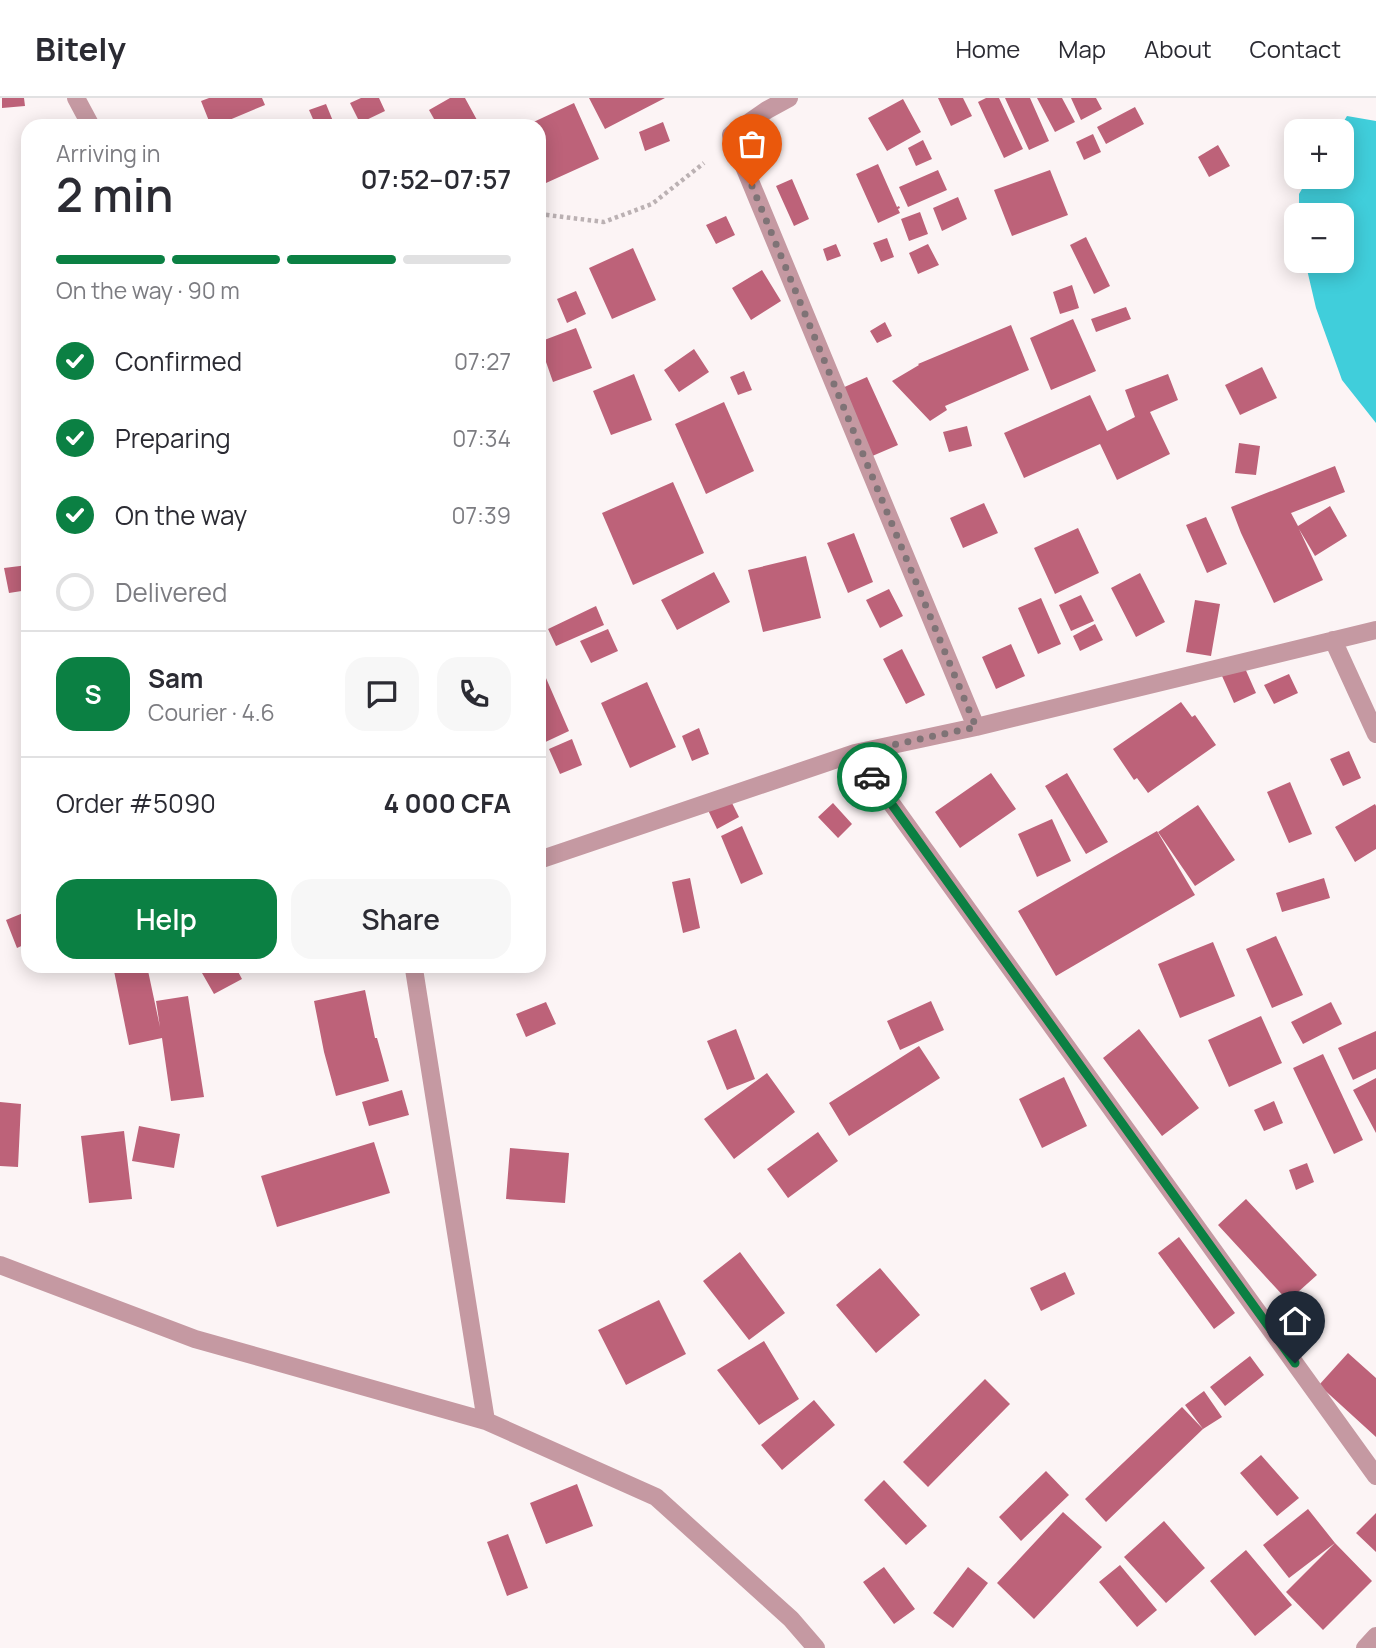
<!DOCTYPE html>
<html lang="en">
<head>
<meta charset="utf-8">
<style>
  body { margin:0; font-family:Manrope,sans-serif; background:#f7f7f7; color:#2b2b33; height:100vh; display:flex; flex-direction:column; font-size:26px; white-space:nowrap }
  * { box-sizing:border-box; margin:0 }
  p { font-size:23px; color:#7c7c81 }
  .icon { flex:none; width:38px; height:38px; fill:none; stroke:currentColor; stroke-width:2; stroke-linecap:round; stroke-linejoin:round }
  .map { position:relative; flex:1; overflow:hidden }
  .panel { position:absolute; left:21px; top:21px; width:525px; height:854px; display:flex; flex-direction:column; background:#fff; border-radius:21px; box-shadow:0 4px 18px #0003 }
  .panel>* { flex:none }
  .fabs { position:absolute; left:1284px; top:21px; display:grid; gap:14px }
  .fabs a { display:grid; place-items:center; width:70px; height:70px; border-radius:14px; background:#fff; box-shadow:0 4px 18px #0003; font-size:35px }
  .pin { position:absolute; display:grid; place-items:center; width:60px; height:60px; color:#fff; margin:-72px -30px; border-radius:50% 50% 50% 0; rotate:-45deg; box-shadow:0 0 7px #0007 }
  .pin .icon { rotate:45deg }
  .courier { position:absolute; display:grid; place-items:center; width:70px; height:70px; margin:-35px; border:5px solid #0b8043; border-radius:50%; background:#fff; color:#222; box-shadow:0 2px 9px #0007 }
  .head em { font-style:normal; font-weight:600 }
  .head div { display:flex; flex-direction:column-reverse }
  .head { display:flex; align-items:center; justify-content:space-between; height:119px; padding:0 35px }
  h1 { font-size:46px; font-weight:600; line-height:52px }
  .bar { display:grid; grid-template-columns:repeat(4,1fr); gap:10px 7px; align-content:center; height:84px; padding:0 35px }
  .bar i { height:9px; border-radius:5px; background:#e1e1e2 }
  .bar .current { background:#0b8043 }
  .bar p { grid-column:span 4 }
  .line { display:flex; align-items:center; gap:18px; padding:0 35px; border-top:2px solid #e1e1e2 }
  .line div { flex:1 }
  .round { display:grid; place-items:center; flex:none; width:74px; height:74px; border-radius:21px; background:#f7f7f7 }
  ol { padding:0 35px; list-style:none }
  li { display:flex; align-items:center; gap:21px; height:77px }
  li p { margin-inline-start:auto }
  li .icon { padding:7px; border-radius:50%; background:#0b8043; color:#fff; stroke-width:4 }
  li:last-child { color:#7c7c81 }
  li i { width:38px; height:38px; border:4px solid #e1e1e2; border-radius:50% }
  .primary-button { display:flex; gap:14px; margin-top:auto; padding:14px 35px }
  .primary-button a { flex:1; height:80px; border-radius:21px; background:#0b8043; color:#fff; font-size:28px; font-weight:600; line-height:80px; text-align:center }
  .primary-button a+a { background:#f7f7f7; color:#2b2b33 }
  header { display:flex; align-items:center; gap:42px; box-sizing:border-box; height:98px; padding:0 35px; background:#fff; border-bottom:2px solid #e1e1e2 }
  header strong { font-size:33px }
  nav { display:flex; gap:38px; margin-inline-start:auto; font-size:24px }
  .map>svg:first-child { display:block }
  .water { fill:#40cedb }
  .building { fill:#bd6279 }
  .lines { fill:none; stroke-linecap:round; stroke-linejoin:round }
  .path { stroke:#bbb1b3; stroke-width:4.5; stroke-dasharray:3.5 3.5; stroke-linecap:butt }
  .street { stroke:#c599a2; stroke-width:18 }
  .done { stroke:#7f7376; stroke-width:7; stroke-dasharray:0 12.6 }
  .route { stroke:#0b8043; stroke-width:9 }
</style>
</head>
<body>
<header>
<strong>Bitely</strong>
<nav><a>Home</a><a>Map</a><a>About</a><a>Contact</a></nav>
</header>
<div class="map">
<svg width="1376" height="1550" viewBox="0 0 1376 1550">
  <rect width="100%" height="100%" fill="#fcf4f5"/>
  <path class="water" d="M1347 18 1376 23V325L1342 282 1316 210 1305 163H1342V117H1299V96L1309 79H1342V33H1338Z"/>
  <path class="building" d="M2 0H24L25 8 2 10Z
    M209 0H262L265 7 215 28H211L201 3Z
    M361 0H379L385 13 360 25 350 5Z
    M450 0H465L477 22 467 28H438L429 12Z
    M589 0H665L605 31Z
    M938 0H963L972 18 951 28Z
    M986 0H999L1023 51 1004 60 978 4Z
    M1005 0H1030L1049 43 1029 52Z
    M1037 0H1062L1075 24 1055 34Z
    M1071 0H1096L1102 11 1081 22Z
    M903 1 921 34 887 53 868 20Z
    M574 5 599 61 546 85 539 70V28H525Z
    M326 6 335 28H316L309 12Z
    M1135 9 1144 26 1106 46 1097 29Z
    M663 24 670 43 645 53 639 34Z
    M1093 36 1101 54 1084 62 1076 44Z
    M923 42 932 61 916 68 908 50Z
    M1218 47 1230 68 1209 79 1198 59Z
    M878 66 897 109 899 108 900 110 898 111 900 115 878 125 856 76Z
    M938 72 947 92 908 109 899 89Z
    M1050 72 1068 117 1012 138 994 92Z
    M792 81 809 121 794 128 776 88Z
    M958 99 967 121 942 133 933 110Z
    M920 114 928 136 909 143 901 121Z
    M726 118 735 137 716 146 706 127Z
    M1086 139 1110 188 1094 196 1070 147Z
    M887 140 894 159 881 164 873 145Z
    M836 146 841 158 827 163 823 151Z
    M928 146 939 167 918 176 909 155Z
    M633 150 656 202 612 221 589 170Z
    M762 172 781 203 751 222 732 190Z
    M1072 187 1079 210 1060 216 1053 194Z
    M576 193 586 216 567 225 557 201Z
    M1126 209 1131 221 1096 234 1091 221Z
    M1073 221 1096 273 1051 292 1030 240Z
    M885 224 892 238 877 245 870 233Z
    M1011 227 1029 272 945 308 947 312 930 323 892 283 919 267 918 266Z
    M576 230 592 270 553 284 539 244Z
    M694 251 709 274 679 294 664 272Z
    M1262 269 1277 300 1240 317 1225 287Z
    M744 273 752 292 738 297 730 279Z
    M634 276 652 322 611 337 593 293Z
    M1168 276 1178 302 1150 314 1170 356 1117 382 1100 346 1024 380 1004 335 1090 297 1107 333 1135 319 1125 292Z
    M867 279 898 347 870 359 840 291Z
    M724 304 754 373 706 396 675 326Z
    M967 328 972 348 949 354 943 334Z
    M1239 345 1260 348 1256 377 1235 375Z
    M1335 368 1345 394 1291 415 1298 428 1330 408 1347 438 1315 458 1299 431 1323 482 1274 505 1241 435 1231 409Z
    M673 384 704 455 633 487 602 415Z
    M984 405 998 435 963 450 950 420Z
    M1206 419 1227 466 1207 475 1186 427Z
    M1078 430 1099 475 1055 496 1034 450Z
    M854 435 873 484 848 495 827 445Z
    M806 458 821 520 763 534 748 472Z
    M28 467V492L9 495 4 470Z
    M714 474 730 504 677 532 661 502Z
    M1140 475 1165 524 1136 539 1111 490Z
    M889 491 903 518 880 530 866 502Z
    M1081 497 1094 523 1071 533 1059 507Z
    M1041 500 1061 546 1038 556 1018 510Z
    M1195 502 1220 506 1211 558 1186 554Z
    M596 508 604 527 556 548 548 531Z
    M1095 526 1103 542 1080 553 1073 538Z
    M608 531 618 553 591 565 580 543Z
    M1011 546 1025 578 996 591 982 559Z
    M902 551 925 597 906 606 883 561Z
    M539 564 569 633 539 647Z
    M1244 568 1256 595 1234 605 1222 578Z
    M1289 576 1298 595 1274 606 1264 587Z
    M647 584 676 649 630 670 601 605Z
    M1181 604 1192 619 1195 617 1216 647 1148 695 1137 680 1134 682 1113 651Z
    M699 630 709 656 692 663 682 638Z
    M572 641 582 667 560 676 549 651Z
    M1349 653 1361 680 1343 688 1330 661Z
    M991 675 1016 711 960 750 935 714Z
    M1067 675 1108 744 1086 756 1045 688Z
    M1290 684 1312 736 1289 745 1267 694Z
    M729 699 739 719 717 731 707 710Z
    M833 705 852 726 838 740 818 719Z
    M1375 706 1376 708V751L1355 764 1335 729Z
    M1198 707 1235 762 1195 788 1158 734Z
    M1052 721 1071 763 1037 779 1018 736Z
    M742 728 763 776 741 786 721 738Z
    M1157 733 1195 797 1056 878 1018 813Z
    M690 780 700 830 683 835 672 784Z
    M1324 780 1330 800 1282 814 1276 795Z
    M28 813V845L17 850 6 822Z
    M1276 838 1303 897 1272 910 1246 851Z
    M1213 844 1235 898 1180 920 1158 866Z
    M113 868H147L160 929 156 903 188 898 204 999 171 1003 162 940 129 947Z
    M198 868H235L242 881 214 896Z
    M365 892 375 940H377L389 983 336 998 324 954 314 903Z
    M931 903 944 932 900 952 887 923Z
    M546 904 556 926 526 939 516 916Z
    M1331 904 1342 926 1303 946 1291 924Z
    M1261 918 1282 965 1229 989 1208 942Z
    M736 931 755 981 727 992 707 943Z
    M1139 931 1199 1010 1162 1038 1103 960Z
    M1376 933V971L1353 982 1338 950Z
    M919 948 940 980 849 1038 829 1005Z
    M1323 956 1363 1042 1334 1056 1293 970Z
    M767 975 795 1014 734 1061 704 1021Z
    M1064 979 1087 1028 1042 1050 1019 1001Z
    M1376 980V1035L1353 992Z
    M402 992 409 1017 369 1028 362 1004Z
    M1274 1003 1283 1025 1264 1033 1254 1012Z
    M0 1004 21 1006 18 1069 0 1068Z
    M139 1028 180 1036 174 1070 132 1063Z
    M124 1033 132 1101 89 1105 81 1038Z
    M818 1034 838 1063 788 1100 767 1071Z
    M374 1044 390 1095 277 1129 261 1078Z
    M510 1050 569 1055 565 1105 506 1101Z
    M1307 1065 1314 1084 1296 1092 1289 1072Z
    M1246 1101 1317 1177 1288 1203 1218 1127Z
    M1179 1139 1235 1215 1214 1231 1158 1155Z
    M740 1154 785 1215 749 1242 703 1183Z
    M880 1170 920 1217 876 1255 836 1207Z
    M1065 1174 1075 1196 1041 1213 1030 1190Z
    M659 1202 686 1256 626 1287 598 1232Z
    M764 1243 799 1301 759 1327 717 1272Z
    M1348 1255 1376 1280V1339L1319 1287Z
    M1250 1258 1264 1277 1225 1308 1210 1289Z
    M985 1281 1010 1306 928 1389 903 1364Z
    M1204 1293 1222 1319 1203 1331 1106 1424 1085 1401 1182 1309 1203 1331 1185 1307Z
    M814 1302 835 1327 782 1372 761 1347Z
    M1261 1357 1299 1400 1277 1418 1240 1375Z
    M1046 1373 1069 1397 1021 1443 999 1419Z
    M884 1382 927 1428 906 1447 864 1402Z
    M577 1386 593 1428 546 1446 530 1405Z
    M1308 1411 1335 1445 1289 1480 1263 1447Z
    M1063 1414 1102 1449 1034 1521 997 1485Z
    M1376 1415V1454L1356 1435Z
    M1164 1423 1205 1470 1166 1505 1124 1459Z
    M508 1436 528 1490 507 1498 487 1444Z
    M1335 1445 1372 1483 1323 1532 1286 1494Z
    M1246 1452 1292 1507 1255 1538 1210 1483Z
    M1120 1467 1157 1512 1137 1529 1099 1484Z
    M884 1469 915 1511 894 1526 863 1484Z
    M968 1469 988 1485 953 1530 933 1515Z"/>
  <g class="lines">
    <path class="path" d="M539 116 604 124 652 106 704 65"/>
    <path class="street" d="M76 0 91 28
      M789 0 767 12 731 37 976 629
      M1333 542 1376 636
      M855 655 1376 1378
      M539 762 855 655 976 629 1376 532
      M415 868 414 871 486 1323
      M0 1167 195 1241 486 1323 656 1399 791 1521 816 1550
      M1365 1550 1376 1538"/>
  </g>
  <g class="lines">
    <path class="done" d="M752 88 976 629 855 655 872 679"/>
    <path class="route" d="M872 679 1295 1265"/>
  </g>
</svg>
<div class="fabs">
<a>+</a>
<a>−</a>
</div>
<div class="pin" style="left:752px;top:88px;background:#ea580c"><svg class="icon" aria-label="bag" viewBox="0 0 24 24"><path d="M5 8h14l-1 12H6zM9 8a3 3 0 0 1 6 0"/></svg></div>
<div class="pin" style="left:1295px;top:1265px;background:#1f2937"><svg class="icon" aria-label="home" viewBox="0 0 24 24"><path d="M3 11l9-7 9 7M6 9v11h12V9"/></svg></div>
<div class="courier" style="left:872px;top:679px"><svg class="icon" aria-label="car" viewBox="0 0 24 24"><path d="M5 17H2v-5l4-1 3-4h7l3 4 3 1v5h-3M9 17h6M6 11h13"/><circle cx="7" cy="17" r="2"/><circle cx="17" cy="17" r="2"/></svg></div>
<section class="panel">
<div class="head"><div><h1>2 min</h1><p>Arriving in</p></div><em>07:52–07:57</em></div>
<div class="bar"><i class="current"></i><i class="current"></i><i class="current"></i><i></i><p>On the way · 90 m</p></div>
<ol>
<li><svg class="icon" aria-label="check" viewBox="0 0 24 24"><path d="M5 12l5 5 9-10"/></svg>Confirmed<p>07:27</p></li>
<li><svg class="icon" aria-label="check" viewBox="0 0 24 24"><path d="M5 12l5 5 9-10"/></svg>Preparing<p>07:34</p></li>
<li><svg class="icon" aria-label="check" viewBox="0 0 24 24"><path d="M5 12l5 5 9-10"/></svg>On the way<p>07:39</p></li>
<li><i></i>Delivered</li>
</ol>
<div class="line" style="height:126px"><b class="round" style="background:#0b8043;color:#fff">S</b><div><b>Sam</b><p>Courier · 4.6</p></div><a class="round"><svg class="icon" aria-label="chat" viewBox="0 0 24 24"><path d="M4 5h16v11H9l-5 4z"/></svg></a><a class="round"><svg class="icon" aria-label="phone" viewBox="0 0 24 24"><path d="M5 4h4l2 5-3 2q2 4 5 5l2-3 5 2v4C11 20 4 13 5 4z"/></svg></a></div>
<div class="line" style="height:91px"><div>Order #5090</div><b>4 000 CFA</b></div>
<div class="primary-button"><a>Help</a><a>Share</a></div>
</section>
</div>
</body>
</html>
